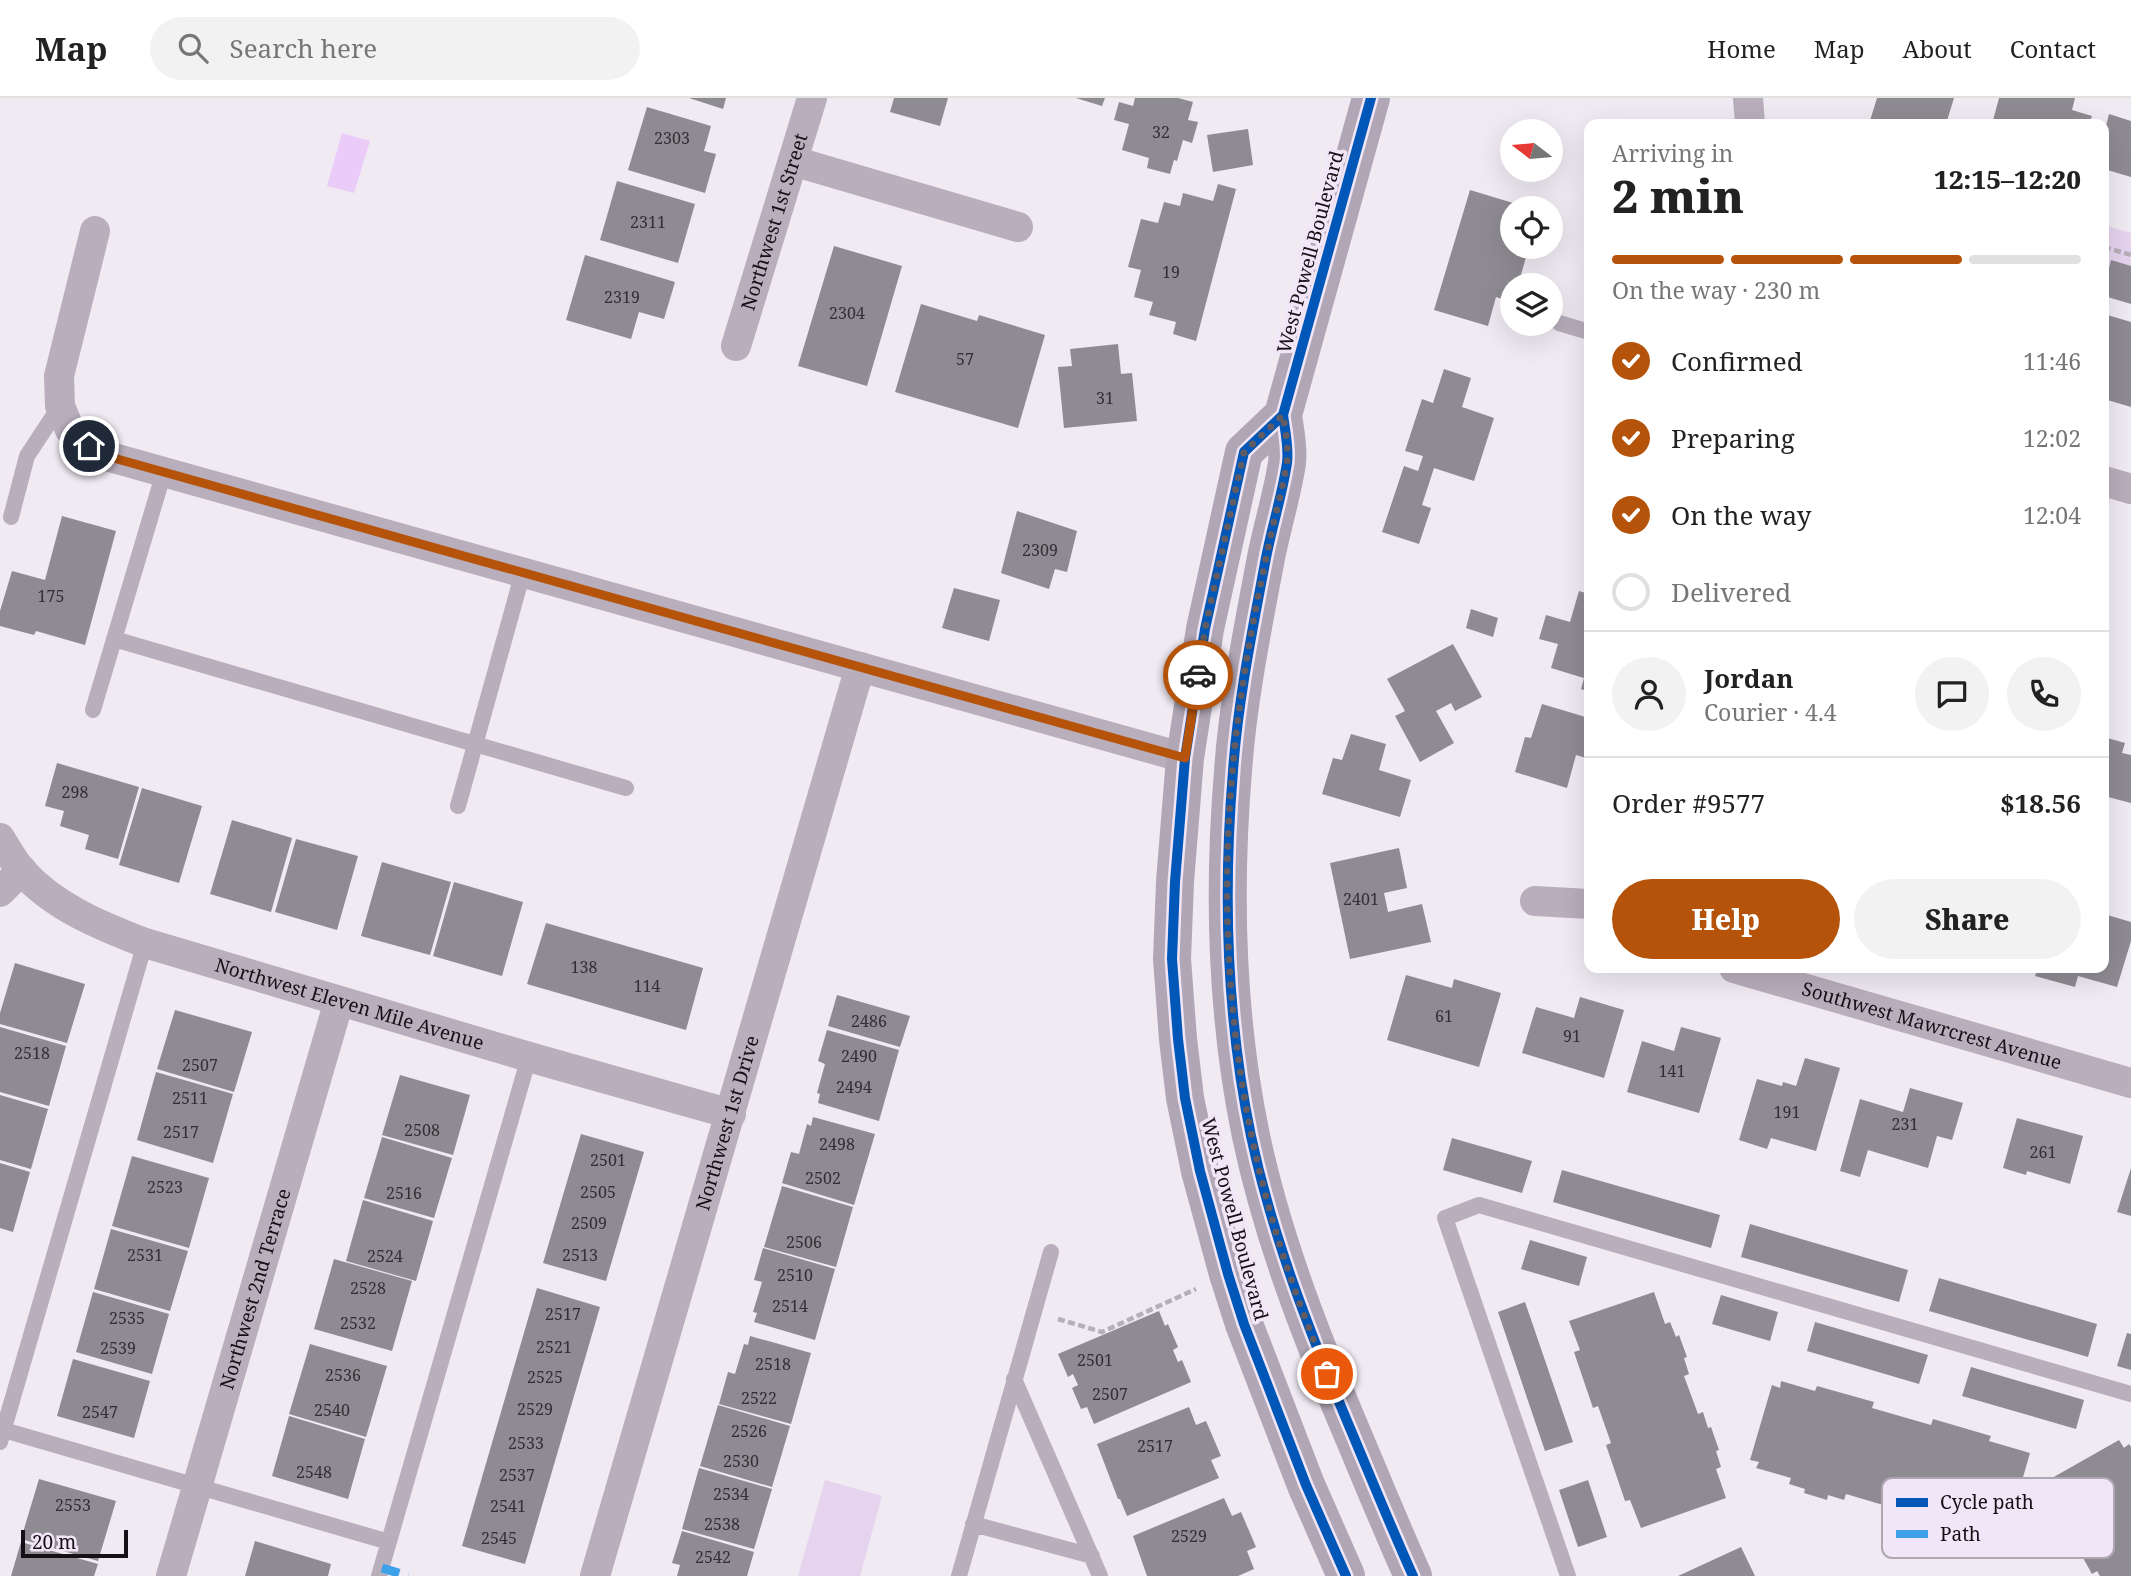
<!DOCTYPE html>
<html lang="en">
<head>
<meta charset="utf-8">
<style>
  body { margin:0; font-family:"Noto Serif",serif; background:#f2f2f2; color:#222; height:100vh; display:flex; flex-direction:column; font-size:26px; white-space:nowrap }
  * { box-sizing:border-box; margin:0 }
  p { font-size:23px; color:#767676 }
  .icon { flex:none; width:38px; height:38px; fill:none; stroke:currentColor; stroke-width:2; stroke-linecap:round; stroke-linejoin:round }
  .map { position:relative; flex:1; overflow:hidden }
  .details { position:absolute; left:1584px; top:21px; width:525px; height:854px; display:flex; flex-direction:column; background:#fff; border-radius:14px; box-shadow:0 7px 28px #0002 }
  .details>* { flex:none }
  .needle { width:46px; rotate:286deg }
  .controls { position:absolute; left:1500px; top:21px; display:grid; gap:14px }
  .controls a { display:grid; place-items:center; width:63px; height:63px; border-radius:50%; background:#fff; box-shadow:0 7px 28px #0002; font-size:35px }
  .scale { position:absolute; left:21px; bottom:18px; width:107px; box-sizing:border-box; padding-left:7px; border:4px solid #141016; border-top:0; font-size:19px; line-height:24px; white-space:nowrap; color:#141016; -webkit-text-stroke:5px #f1e6f7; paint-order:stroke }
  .pin { position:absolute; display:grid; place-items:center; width:60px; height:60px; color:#fff; margin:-30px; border:4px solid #fff; border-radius:50%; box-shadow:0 2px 7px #0007 }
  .courier { position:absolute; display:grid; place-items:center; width:70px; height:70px; margin:-35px; border:5px solid #b45309; border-radius:50%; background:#fff; color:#222; box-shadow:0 2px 9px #0007 }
  .head em { font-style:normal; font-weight:800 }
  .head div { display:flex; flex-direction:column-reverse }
  .head { display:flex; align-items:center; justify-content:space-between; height:119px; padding:0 28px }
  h1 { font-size:46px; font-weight:800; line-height:52px }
  .bar { display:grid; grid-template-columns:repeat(4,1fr); gap:10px 7px; align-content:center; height:84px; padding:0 28px }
  .bar i { height:9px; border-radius:5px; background:#e0e0e0 }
  .bar .selected { background:#b45309 }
  .bar p { grid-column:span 4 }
  .line { display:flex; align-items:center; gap:18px; padding:0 28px; border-top:2px solid #e0e0e0 }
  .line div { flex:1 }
  .round { display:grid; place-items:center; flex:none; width:74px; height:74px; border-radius:37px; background:#f2f2f2 }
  ol { padding:0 28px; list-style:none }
  li { display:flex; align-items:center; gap:21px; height:77px }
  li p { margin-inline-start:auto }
  li .icon { padding:7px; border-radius:50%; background:#b45309; color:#fff; stroke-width:4 }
  li:last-child { color:#767676 }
  li i { width:38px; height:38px; border:4px solid #e0e0e0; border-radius:50% }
  .action { display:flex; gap:14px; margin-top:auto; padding:14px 28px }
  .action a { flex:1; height:80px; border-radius:42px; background:#b45309; color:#fff; font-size:28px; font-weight:800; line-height:80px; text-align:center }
  .action a+a { background:#f2f2f2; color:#222 }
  header { display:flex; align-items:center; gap:42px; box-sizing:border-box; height:98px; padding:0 35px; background:#fff; border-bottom:2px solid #e0e0e0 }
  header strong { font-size:33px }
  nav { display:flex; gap:38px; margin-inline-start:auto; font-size:24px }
  .search { width:490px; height:63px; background:#f2f2f2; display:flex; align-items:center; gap:18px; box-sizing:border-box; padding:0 24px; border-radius:38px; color:#767676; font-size:26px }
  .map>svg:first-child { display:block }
  .green { fill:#e6d3ee }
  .water { fill:#ebccf9 }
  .building { fill:#8f8b92 }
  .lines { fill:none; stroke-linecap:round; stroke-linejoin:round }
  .path { stroke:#b6afb9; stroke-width:4.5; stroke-dasharray:7 3.5; stroke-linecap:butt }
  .service { stroke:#b8aebc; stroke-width:16 }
  .minor { stroke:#b8aebc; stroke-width:30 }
  .primary { stroke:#b0a6b5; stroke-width:38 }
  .quiet { stroke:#3da1ea; stroke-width:9; stroke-dasharray:18 9; stroke-linecap:butt }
  .cycleway-casing { stroke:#f1e6f7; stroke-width:15 }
  .cycleway { stroke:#0057b8; stroke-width:10 }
  .done { stroke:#615c63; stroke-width:7; stroke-dasharray:0 12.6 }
  .route { stroke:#b45309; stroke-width:9 }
  .labels { text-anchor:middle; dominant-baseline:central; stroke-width:7; stroke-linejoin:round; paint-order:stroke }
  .number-label { font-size:16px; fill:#332f35 }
  .street-label { font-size:19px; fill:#141016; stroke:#f1e6f7 }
  .key { fill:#f1e6f7; stroke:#afa6b4; stroke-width:2 }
  .key-label { font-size:19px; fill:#141016 }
</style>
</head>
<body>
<header>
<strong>Map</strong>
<div class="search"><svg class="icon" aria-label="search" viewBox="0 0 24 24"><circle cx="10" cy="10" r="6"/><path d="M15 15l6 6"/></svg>Search here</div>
<nav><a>Home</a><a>Map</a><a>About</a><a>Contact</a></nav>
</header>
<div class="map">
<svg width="2131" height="1478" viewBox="0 0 2131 1478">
  <rect width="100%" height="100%" fill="#f0eaf3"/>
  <path class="green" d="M2104 127 2131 135V172L2104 165Z
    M825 1382 882 1398 860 1478H798Z"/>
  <path class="water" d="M342 35 370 43 354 95 327 88Z"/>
  <path class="building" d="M689 0H726L723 11Z
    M894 0H948L940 28 890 14Z
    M1076 0H1105L1102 8Z
    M1135 0H1178L1193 4 1188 22 1198 24 1192 45 1183 42 1177 63 1174 62 1170 76 1147 70 1149 60 1122 52 1129 26 1114 22 1119 4 1133 8Z
    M1877 0H1954L1946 26H1869Z
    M1999 0H2075L2072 12 2092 18 2089 26H1992Z
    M647 9 711 28 704 53 716 56 705 95 628 72Z
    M2109 16 2131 23V79L2104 71V36Z
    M1248 31 1253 67 1213 74 1207 37Z
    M617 83 695 106 678 165 600 142Z
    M1218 86 1236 91 1196 243 1173 236 1176 224 1149 217 1153 204 1134 199 1141 172 1128 169 1141 121 1158 125 1164 104 1180 108 1183 95 1213 103Z
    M1470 92 1523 108 1522 110H1512V149H1529L1518 187H1512V204L1496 199 1488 228 1434 212Z
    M834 148 902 168 867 288 798 268Z
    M585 157 675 184 664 221 639 214 631 241 566 222Z
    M2111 162 2131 168V206L2104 198V188Z
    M921 206 977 223 979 217 1045 237 1018 330 895 294Z
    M2104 216 2131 224V309L2104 301Z
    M1118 246 1121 276 1132 275 1137 323 1064 330 1058 269 1072 268 1070 251Z
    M1444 271 1471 280 1462 309 1494 320 1474 383 1434 370 1422 407 1431 410 1419 446 1382 434 1404 368 1418 373 1423 358 1405 353 1422 301 1433 305Z
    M1017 413 1077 433 1067 474 1055 471 1049 491 1001 475Z
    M62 418 116 433 85 547 36 533 34 537 0 528V513L12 473 45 482Z
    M954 490 1000 502 989 543 942 530Z
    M1579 493 1589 496V594L1581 591 1584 580 1551 570 1558 546 1539 541 1546 517 1570 524Z
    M1471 511 1498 520 1493 539 1466 530Z
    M1453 546 1482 599 1455 613 1451 605 1436 613 1454 645 1420 664 1395 618 1405 613 1387 581Z
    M1542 606 1589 620V661L1576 657 1567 690 1515 674 1525 639 1531 640Z
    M1351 636 1386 646 1379 672 1411 682 1400 719 1322 696 1333 660 1342 662Z
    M2104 639 2125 645 2122 655 2131 657V705L2104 698Z
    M57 665 139 689 118 761 85 751 89 737 60 728 64 713 45 708Z
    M142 690 202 708 179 785 119 767Z
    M232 722 292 740 271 814 210 796Z
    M296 741 358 758 337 832 275 814Z
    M1399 750 1407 790 1384 795 1388 814 1422 806 1431 844 1350 861 1330 765Z
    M382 764 451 784 430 857 361 838Z
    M454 784 523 804 502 878 433 858Z
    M2104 816 2131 824V843L2117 889 2078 878 2075 889 2035 878 2038 870H2104Z
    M546 825 703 870 686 932 527 886Z
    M15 865 85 886 67 945 0 926V915Z
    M1406 877 1452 890 1454 881 1501 895 1479 969 1387 942Z
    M837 897 910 918 900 949 828 928Z
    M1580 899 1624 912 1604 980 1522 955 1536 909 1574 920Z
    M175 912 252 934 234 994 157 971Z
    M0 929 66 948 49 1008 0 994Z
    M1681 929 1721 940 1699 1015 1627 994 1642 943 1674 953Z
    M827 932 899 952 879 1023 818 1005 820 996 817 995 825 966 818 963Z
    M1805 960 1840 970 1816 1053 1771 1040 1767 1051 1739 1042 1757 981 1782 988 1783 984 1796 988Z
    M156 974 233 996 213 1065 137 1042Z
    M400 977 470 997 453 1057 382 1037Z
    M1910 990 1963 1005 1952 1042 1937 1038 1928 1070 1868 1052 1860 1079 1840 1073 1860 1001 1903 1014Z
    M0 997 48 1011 31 1071 0 1062Z
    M813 1019 875 1036 854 1107 782 1085 791 1054 799 1056 807 1026 811 1028Z
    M2017 1020 2083 1038 2070 1086 2027 1073 2026 1077 2003 1070Z
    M581 1036 644 1054 606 1183 543 1165Z
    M382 1039 452 1060 434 1120 364 1100Z
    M1452 1040 1532 1063 1522 1095 1443 1072Z
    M132 1058 209 1080 189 1150 112 1128Z
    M0 1065 30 1074 13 1134 0 1130Z
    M2131 1070V1118L2117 1114Z
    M1562 1072 1720 1117 1711 1150 1553 1104Z
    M782 1088 853 1109 836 1169 764 1149Z
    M363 1102 433 1123 416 1183 346 1163Z
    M1750 1126 1908 1172 1899 1204 1741 1159Z
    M111 1131 188 1153 170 1213 94 1191Z
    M1530 1142 1587 1159 1579 1188 1521 1171Z
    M763 1150 835 1171 815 1242 754 1224 757 1215 753 1214 762 1184 754 1182Z
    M334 1161 412 1183 392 1253 314 1231Z
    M1939 1180 2097 1226 2088 1259 1929 1213Z
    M537 1190 600 1209 525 1466 462 1448Z
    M93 1194 169 1216 152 1276 76 1254Z
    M1654 1194 1665 1226 1670 1224 1676 1239 1679 1237 1687 1259 1684 1260 1689 1276 1684 1278 1698 1316 1703 1314 1708 1330 1711 1329 1719 1352 1716 1353 1721 1369 1716 1371 1726 1400 1641 1430 1630 1402 1625 1403 1606 1347 1611 1345 1598 1308 1593 1310 1574 1254 1580 1252 1569 1223Z
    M1721 1197 1778 1214 1770 1243 1712 1226Z
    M1525 1204 1573 1344 1545 1353 1498 1214Z
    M1159 1213 1165 1228 1168 1226 1178 1249 1173 1252 1178 1264 1182 1262 1191 1284 1094 1326 1087 1309 1081 1311 1072 1290 1078 1287 1073 1276 1068 1279 1058 1256Z
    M1815 1224 1928 1257 1919 1286 1807 1253Z
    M2127 1235 2131 1236V1272L2117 1268Z
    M750 1238 811 1255 791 1326 719 1306 728 1274 735 1276 744 1246 748 1247Z
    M310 1246 387 1268 366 1339 289 1316Z
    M73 1261 150 1283 134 1340 57 1318Z
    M1971 1269 2084 1302 2076 1331 1962 1298Z
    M1781 1283 1815 1293 1817 1288 1874 1304 1872 1310 1931 1327 1933 1321 1991 1338 1989 1343 2030 1355 2005 1442 1962 1430 1960 1435 1944 1430 1942 1434 1921 1428 1922 1424 1905 1419 1907 1414 1846 1396 1844 1402 1828 1397 1827 1402 1804 1395 1805 1391 1789 1386 1791 1380 1756 1370 1759 1364 1750 1362 1772 1287 1780 1290Z
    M718 1307 790 1328 772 1389 700 1368Z
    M1189 1309 1196 1327 1206 1323 1221 1358 1211 1362 1219 1380 1127 1418 1120 1401H1118L1097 1346Z
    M289 1318 365 1341 348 1401 272 1378Z
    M2119 1342 2124 1350 2129 1346 2131 1349V1478H2100L2097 1473 2092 1476 2063 1424 2068 1421 2050 1390 2056 1387 2052 1380Z
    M699 1370 772 1391 754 1451 682 1431Z
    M39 1381 116 1403 98 1463 21 1441Z
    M1588 1382 1607 1439 1578 1449 1559 1392Z
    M1224 1400 1232 1418 1241 1414 1256 1449 1247 1453 1254 1471 1238 1478H1147L1133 1438Z
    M682 1433 754 1454 747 1478H677L680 1467 672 1465Z
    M255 1443 331 1466 328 1478H245Z
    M21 1444 98 1466 94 1478H11Z
    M1741 1449 1755 1478H1678Z"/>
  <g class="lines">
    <path class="path" d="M2104 149 2131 157
      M1058 1221 1102 1234 1196 1191"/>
    <path class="service" d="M1559 225 1589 234
      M11 419 27 358 60 308
      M114 541 626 690
      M93 612 164 374
      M458 708 523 474
      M1014 1281 1100 1478
      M0 1331 389 1444
      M0 1344 145 845
      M973 1426 1092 1458
      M379 1478 529 959
      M959 1478 1051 1154
      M1568 1478 1445 1120 1479 1107 2131 1296"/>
    <g class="minor">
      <path d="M1748 0 1750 26"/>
      <path d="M793 63 1018 129"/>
      <path d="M95 133 59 278 60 308 70 332 89 348 110 359 1185 660"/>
      <path id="s1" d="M736 248 812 0"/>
      <path d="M2104 383 2131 391"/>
      <path id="s2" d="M0 740C7 751 13 763 22 773 54 809 101 828 145 845L529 959 731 1016"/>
      <path d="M0 794 22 772"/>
      <path d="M1535 803 1589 806"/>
      <path id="s3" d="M1734 870 2131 985"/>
      <path id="s4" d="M171 1478 339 903"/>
      <path id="s5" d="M595 1478 860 569"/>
    </g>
    <path class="primary" d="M1371 0 1283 317C1285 332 1289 350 1287 365 1282 398 1271 432 1265 465 1252 534 1238 603 1233 673 1223 795 1226 918 1251 1038 1272 1137 1308 1230 1347 1323 1369 1375 1390 1427 1413 1478
      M1283 317 1244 354 1205 531 1185 660 1175 784 1172 861 1178 941 1185 1000 1200 1073 1228 1176 1244 1226 1306 1387 1346 1478"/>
    <path class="quiet" d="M382 1470 408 1478"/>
    <g class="cycleway-casing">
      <path id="cycleway" d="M1371 0 1283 317C1285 332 1289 350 1287 365 1282 398 1271 432 1265 465 1252 534 1238 603 1233 673 1223 795 1226 918 1251 1038 1272 1137 1308 1230 1347 1323 1369 1375 1390 1427 1413 1478
        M1283 317 1244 354 1205 531 1185 660 1175 784 1172 861 1178 941 1185 1000 1200 1073 1228 1176 1244 1226 1306 1387 1346 1478"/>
    </g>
    <use href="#cycleway" class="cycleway"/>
  </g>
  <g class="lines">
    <path class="done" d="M1198 577 1205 531 1244 354 1283 317C1285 332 1289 349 1287 364 1283 390 1275 416 1270 442 1259 492 1249 542 1242 592 1216 766 1223 948 1271 1117 1286 1171 1306 1224 1327 1276"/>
    <path class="route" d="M89 348 110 359 1185 660 1198 577"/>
  </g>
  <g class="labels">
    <g class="number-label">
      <text x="1161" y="34">32</text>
      <text x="672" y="40">2303</text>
      <text x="648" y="124">2311</text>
      <text x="1171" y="174">19</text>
      <text x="622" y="199">2319</text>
      <text x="847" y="215">2304</text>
      <text x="965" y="261">57</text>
      <text x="1105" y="300">31</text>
      <text x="1040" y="452">2309</text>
      <text x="51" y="498">175</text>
      <text x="75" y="694">298</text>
      <text x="1361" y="801">2401</text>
      <text x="584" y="869">138</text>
      <text x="647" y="888">114</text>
      <text x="1444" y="918">61</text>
      <text x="869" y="923">2486</text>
      <text x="1572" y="938">91</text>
      <text x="32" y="955">2518</text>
      <text x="859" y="958">2490</text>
      <text x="200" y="967">2507</text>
      <text x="1672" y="973">141</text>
      <text x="854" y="989">2494</text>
      <text x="190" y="1000">2511</text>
      <text x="1787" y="1014">191</text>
      <text x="1905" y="1026">231</text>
      <text x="422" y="1032">2508</text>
      <text x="181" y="1034">2517</text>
      <text x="837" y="1046">2498</text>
      <text x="2043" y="1054">261</text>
      <text x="608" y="1062">2501</text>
      <text x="823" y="1080">2502</text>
      <text x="165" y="1089">2523</text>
      <text x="598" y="1094">2505</text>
      <text x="404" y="1095">2516</text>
      <text x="589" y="1125">2509</text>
      <text x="804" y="1144">2506</text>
      <text x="145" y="1157">2531</text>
      <text x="580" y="1157">2513</text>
      <text x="385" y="1158">2524</text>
      <text x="795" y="1177">2510</text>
      <text x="368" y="1190">2528</text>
      <text x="790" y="1208">2514</text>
      <text x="563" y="1216">2517</text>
      <text x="127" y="1220">2535</text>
      <text x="358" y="1225">2532</text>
      <text x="554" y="1249">2521</text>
      <text x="118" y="1250">2539</text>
      <text x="1095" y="1262">2501</text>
      <text x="773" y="1266">2518</text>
      <text x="343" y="1277">2536</text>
      <text x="545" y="1279">2525</text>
      <text x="1110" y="1296">2507</text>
      <text x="759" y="1300">2522</text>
      <text x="535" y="1311">2529</text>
      <text x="332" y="1312">2540</text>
      <text x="100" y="1314">2547</text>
      <text x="749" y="1333">2526</text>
      <text x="526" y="1345">2533</text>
      <text x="1155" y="1348">2517</text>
      <text x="741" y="1363">2530</text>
      <text x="314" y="1374">2548</text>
      <text x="517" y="1377">2537</text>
      <text x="731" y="1396">2534</text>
      <text x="73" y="1407">2553</text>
      <text x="508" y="1408">2541</text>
      <text x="722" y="1426">2538</text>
      <text x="1189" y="1438">2529</text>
      <text x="499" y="1440">2545</text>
      <text x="713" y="1459">2542</text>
    </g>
    <g class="street-label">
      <text stroke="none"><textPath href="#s1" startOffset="130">Northwest 1st Street</textPath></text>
      <text transform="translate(1310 154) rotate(-75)">West Powell Boulevard</text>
      <text stroke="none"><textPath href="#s2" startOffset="397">Northwest Eleven Mile Avenue</textPath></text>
      <text stroke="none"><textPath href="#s3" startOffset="206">Southwest Mawrcrest Avenue</textPath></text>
      <text stroke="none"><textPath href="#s5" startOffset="472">Northwest 1st Drive</textPath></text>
      <text transform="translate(1235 1121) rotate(75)">West Powell Boulevard</text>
      <text stroke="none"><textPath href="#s4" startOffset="299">Northwest 2nd Terrace</textPath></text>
    </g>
  </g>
  <rect x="1882" y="1380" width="232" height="80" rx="10" class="key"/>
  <rect x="1896" y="1400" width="32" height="9" fill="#0057b8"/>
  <rect x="1896" y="1432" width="32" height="8" fill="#3da1ea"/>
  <g class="key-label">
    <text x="1940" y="1411">Cycle path</text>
    <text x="1940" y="1443">Path</text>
  </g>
</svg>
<div class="controls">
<a><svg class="needle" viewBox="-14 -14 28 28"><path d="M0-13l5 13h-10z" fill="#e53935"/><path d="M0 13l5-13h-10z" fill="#767676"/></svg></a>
<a><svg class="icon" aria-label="locate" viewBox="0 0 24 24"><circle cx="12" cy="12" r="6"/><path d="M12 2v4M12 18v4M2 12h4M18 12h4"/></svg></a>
<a><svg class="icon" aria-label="layers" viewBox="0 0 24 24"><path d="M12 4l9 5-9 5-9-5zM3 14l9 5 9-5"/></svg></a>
</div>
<div class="scale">20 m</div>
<div class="pin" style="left:1327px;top:1276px;background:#ea580c"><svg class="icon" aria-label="bag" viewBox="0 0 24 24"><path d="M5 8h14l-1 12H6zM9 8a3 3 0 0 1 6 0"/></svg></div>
<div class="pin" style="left:89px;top:348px;background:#1f2937"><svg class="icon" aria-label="home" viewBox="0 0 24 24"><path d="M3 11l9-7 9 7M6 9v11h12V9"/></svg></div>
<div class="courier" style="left:1198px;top:577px"><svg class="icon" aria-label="car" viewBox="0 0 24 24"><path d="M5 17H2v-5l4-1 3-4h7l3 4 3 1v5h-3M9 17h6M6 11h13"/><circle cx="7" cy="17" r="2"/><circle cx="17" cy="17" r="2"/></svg></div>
<section class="details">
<div class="head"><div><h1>2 min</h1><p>Arriving in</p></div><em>12:15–12:20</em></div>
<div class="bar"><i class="selected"></i><i class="selected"></i><i class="selected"></i><i></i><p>On the way · 230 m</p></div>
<ol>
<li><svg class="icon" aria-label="check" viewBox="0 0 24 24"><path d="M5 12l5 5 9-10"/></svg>Confirmed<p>11:46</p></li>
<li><svg class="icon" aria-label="check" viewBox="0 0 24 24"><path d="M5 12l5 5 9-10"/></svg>Preparing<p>12:02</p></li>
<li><svg class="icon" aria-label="check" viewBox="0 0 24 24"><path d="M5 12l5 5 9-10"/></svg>On the way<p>12:04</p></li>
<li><i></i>Delivered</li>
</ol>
<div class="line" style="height:126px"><a class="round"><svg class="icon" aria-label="person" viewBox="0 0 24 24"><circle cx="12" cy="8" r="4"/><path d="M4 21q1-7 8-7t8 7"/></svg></a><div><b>Jordan</b><p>Courier · 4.4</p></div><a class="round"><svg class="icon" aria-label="chat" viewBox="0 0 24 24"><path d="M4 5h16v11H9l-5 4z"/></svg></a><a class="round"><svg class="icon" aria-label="phone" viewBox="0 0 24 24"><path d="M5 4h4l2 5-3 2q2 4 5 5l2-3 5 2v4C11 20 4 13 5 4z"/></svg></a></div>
<div class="line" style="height:91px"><div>Order #9577</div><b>$18.56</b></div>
<div class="action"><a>Help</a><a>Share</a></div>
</section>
</div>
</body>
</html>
